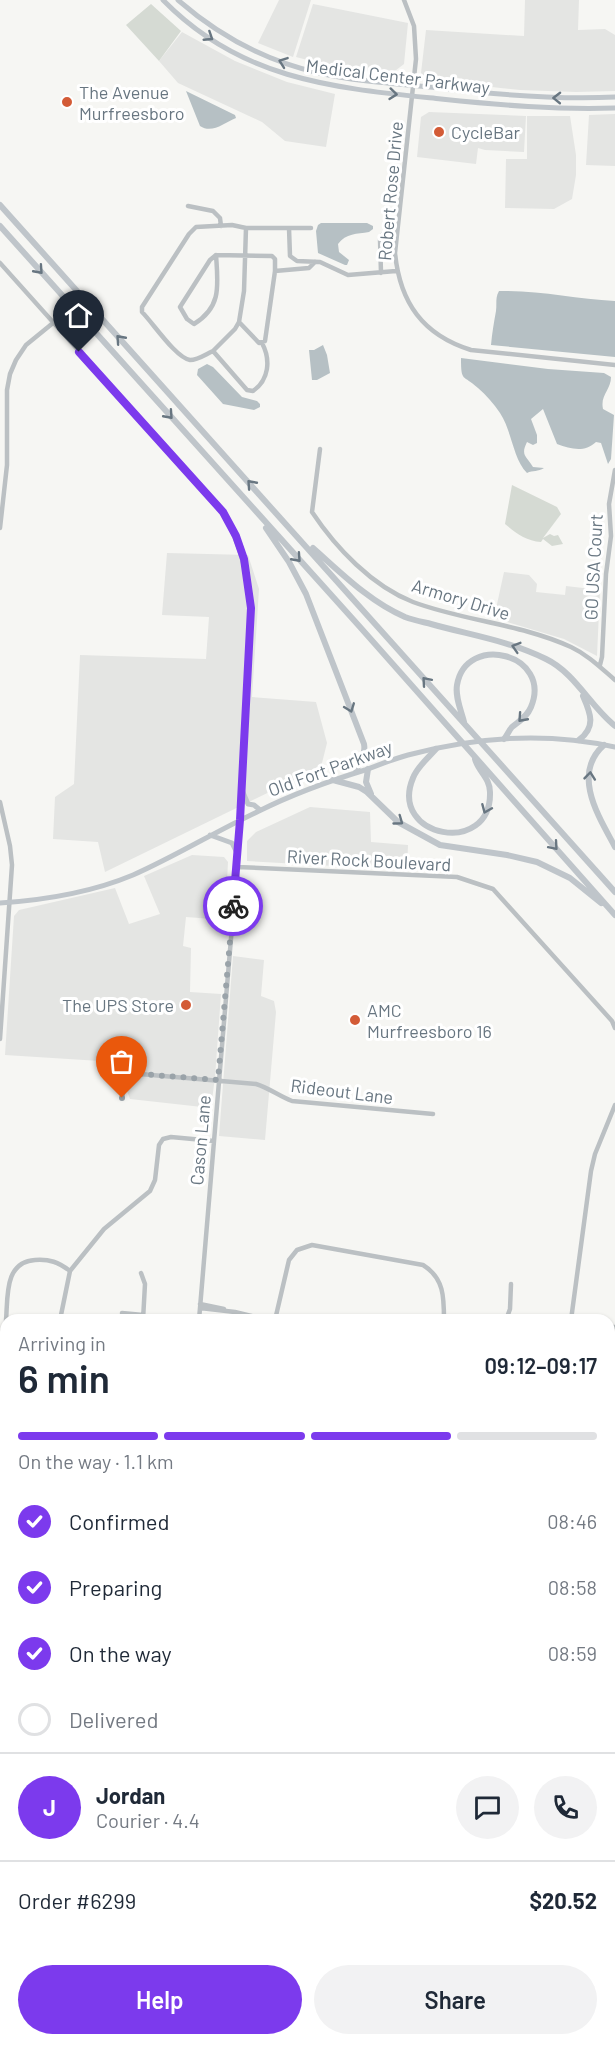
<!DOCTYPE html>
<html lang="en">
<head>
<meta charset="utf-8">
<style>
  body { margin:0; font-family:Barlow,sans-serif; background:#f2f2f3; color:#1f2937; height:100vh; display:flex; flex-direction:column; font-size:22px; white-space:nowrap }
  * { box-sizing:border-box; margin:0 }
  p { font-size:20px; color:#747a83 }
  .icon { flex:none; width:33px; height:33px; fill:none; stroke:currentColor; stroke-width:2; stroke-linecap:round; stroke-linejoin:round }
  .map { position:relative; flex:1; overflow:hidden }
  .panel { position:absolute; left:0px; top:1314px; width:615px; height:732px; display:flex; flex-direction:column; background:#fff; border-radius:18px 18px 0 0; box-shadow:0 2px 4px #0004 }
  .panel>* { flex:none }
  .pin { position:absolute; display:grid; place-items:center; width:51px; height:51px; color:#fff; margin:-62px -26px; border-radius:50% 50% 50% 0; rotate:-45deg; box-shadow:0 0 6px #0007 }
  .pin .icon { rotate:45deg }
  .courier { position:absolute; display:grid; place-items:center; width:60px; height:60px; margin:-30px; border:4px solid #7c3aed; border-radius:50%; background:#fff; color:#222; box-shadow:0 2px 8px #0007 }
  .headline em { font-style:normal; font-weight:600 }
  .headline div { display:flex; flex-direction:column-reverse }
  .headline { display:flex; align-items:center; justify-content:space-between; height:102px; padding:0 18px }
  h1 { font-size:39px; font-weight:600; line-height:45px }
  .bar { display:grid; grid-template-columns:repeat(4,1fr); gap:9px 6px; align-content:center; height:72px; padding:0 18px }
  .bar i { height:8px; border-radius:4px; background:#e0e1e3 }
  .bar .active { background:#7c3aed }
  .bar p { grid-column:span 4 }
  .line { display:flex; align-items:center; gap:15px; padding:0 18px; border-top:2px solid #e0e1e3 }
  .line div { flex:1 }
  .round { display:grid; place-items:center; flex:none; width:63px; height:63px; border-radius:32px; background:#f2f2f3 }
  ol { padding:0 18px; list-style:none }
  li { display:flex; align-items:center; gap:18px; height:66px }
  li p { margin-inline-start:auto }
  li .icon { padding:6px; border-radius:50%; background:#7c3aed; color:#fff; stroke-width:4 }
  li:last-child { color:#747a83 }
  li i { width:33px; height:33px; border:3px solid #e0e1e3; border-radius:50% }
  .cta { display:flex; gap:12px; margin-top:auto; padding:12px 18px }
  .cta a { flex:1; height:69px; border-radius:36px; background:#7c3aed; color:#fff; font-size:24px; font-weight:600; line-height:69px; text-align:center }
  .cta a+a { background:#f2f2f3; color:#1f2937 }
  .map>svg:first-child { display:block }
  .built { fill:#e4e5e3 }
  .green { fill:#d5dad3 }
  .water { fill:#b6c0c4 }
  .lines { fill:none; stroke-linecap:round; stroke-linejoin:round }
  .minor { stroke:#bbc0c3; stroke-width:4.5 }
  .major { stroke:#bfc5ca; stroke-width:5 }
  .highway { stroke:#bfc5ca; stroke-width:6 }
  .oneway { stroke:#687681 }
  .done { stroke:#9aa3a9; stroke-width:6; stroke-dasharray:0 10.8 }
  .route { stroke:#7c3aed; stroke-width:8 }
  .poi-dot { fill:#d35b36; stroke:#fff; stroke-width:2 }
  .labels { text-anchor:middle; dominant-baseline:central; stroke-width:6; stroke-linejoin:round; paint-order:stroke }
  .street-label { font-size:18px; fill:#687681; stroke:#fff }
  .poi-label { font-size:18px; fill:#687681; stroke:#fff; text-anchor:start }
</style>
</head>
<body>
<div class="map">
<svg width="615" height="2046" viewBox="0 0 615 2046">
  <rect width="100%" height="100%" fill="#f6f6f3"/>
  <path class="built" d="M279 0H311L293 57 258 43Z
    M525 0H579L578 30 605 29 615 35V91L576 92 520 90 427 80 421 73 426 30 524 36Z
    M313 4 408 23 404 64 391 74 338 68 296 57Z
    M182 32 235 61 287 82 335 94 326 147 285 141 262 122 178 83 159 61Z
    M429 112 526 116 524 152 485 150 478 148 476 164 417 157 421 117Z
    M615 114V166L586 165 589 115Z
    M527 116H570L576 155V175L572 199 554 209 505 208 506 159H527Z
    M167 553 248 555 259 589 252 697 316 702 327 743 321 767 105 872 98 842 53 839 55 797 74 784 80 655 206 659 209 617 162 615Z
    M504 572 529 575 537 584 536 592 565 595 566 586 600 590 597 656 564 639 494 618Z
    M310 807 370 812 371 842 408 845 407 870 247 861V841L256 832Z
    M192 855 224 857 228 862 225 920 186 917 183 946 191 948 190 992 221 994 215 1077 211 1108 130 1099 127 1091 139 1070V1056L100 1061 5 1055 14 916 19 910 115 888 129 924 160 914 144 876Z
    M233 956 264 960 261 996 274 1001 276 1012 265 1140 219 1136Z"/>
  <path class="green" d="M151 4 181 31 159 61 126 25Z
    M512 485 557 507 561 514 543 538 550 534 554 536 558 535 563 544 552 546 543 539 541 542C526 541 516 533 505 524Z"/>
  <path class="water" d="M186 91 235 115 236 118C224 123 212 134 200 126Z
    M321 223H367L373 226V229L369 232C357 234 346 233 338 244L339 252 349 260 347 265H345L318 253 316 231 318 225Z
    M499 291C539 290 576 299 615 301V357L491 345C492 333 494 322 496 311 497 303 495 298 499 291Z
    M323 345 327 355 330 373 317 380H312L309 350H314Z
    M461 358 548 369 604 373 611 377C611 390 600 395 603 409L614 415 611 459 608 464 601 443 596 442C584 453 571 449 557 444L543 409 531 419 537 435V443L533 445 527 442C520 456 527 456 533 467L544 468C538 472 533 470 527 473 513 459 512 431 500 413 494 404 486 395 478 388 463 374 461 383 461 358Z
    M207 364 213 367 242 397 257 401 260 404V407L254 410 223 404 197 375 198 369Z"/>
  <g class="lines">
    <path class="minor" d="M404 0 414 26 416 59 395 253C400 303 423 335 471 350L615 365
      M188 206 213 211 220 218 221 226
      M246 228 232 225 196 227 189 234 142 307V312C153 323 176 358 190 360 198 360 206 354 213 351L247 390 253 391C269 380 271 360 262 343
      M289 228H311
      M216 255C218 285 222 307 194 324L187 319 180 307 210 260 216 255 272 256 275 259V271
      M315 262 309 268 275 271 265 341 259 343 239 322 244 291 246 228H289L290 256 297 261 320 262 348 275 396 271
      M0 263 223 512C240 545 247 571 251 608L237 867 199 1320
      M381 273 380 239 383 234 388 232 396 233
      M213 351 235 329 239 322
      M320 449 312 512C336 548 372 586 413 602 464 621 521 624 571 647 588 655 601 668 615 680
      M0 528 7 465V390L10 374 16 360 26 345 53 323
      M600 665 602 657 606 574 611 536 609 504 615 470
      M0 802 10 846 12 865 0 1039
      M237 867 457 877 493 889 612 1021 615 1028
      M122 1098C125 1085 125 1079 140 1074L256 1084C269 1088 279 1096 292 1101L433 1114
      M141 1273 145 1284 143 1320
      M200 1304 224 1309
      M200 1308 235 1312 269 1320
      M122 1313 143 1315
      M6 1320C8 1297 4 1262 35 1260 50 1259 58 1262 70 1271
      M60 1320 70 1271 104 1229 150 1191 155 1180 159 1145 163 1139 171 1137 214 1141
      M275 1320 289 1260 297 1250 312 1245 423 1265C444 1278 444 1297 444 1320
      M506 1320 510 1309 511 1284
      M571 1320 591 1171 595 1154 615 1105
      M6 1321V1335
      M609 1327H615
      M609 1385 615 1386
      M609 1415 615 1402
      M0 1417 6 1410
      M0 1488 6 1489
      M609 1521 615 1517
      M0 1540 6 1541
      M0 1638 6 1637
      M0 1686 6 1685
      M0 1745 6 1746
      M0 1797 6 1798
      M609 1829 615 1831
      M0 1900 6 1901
      M0 1952 6 1953
      M609 1965 615 1950
      M297 2040 301 2046
      M557 2040 560 2046
      M21 2046 22 2040
      M99 2046V2040
      M133 2046V2040
      M188 2046V2040
      M356 2046V2040
      M477 2046 499 2040"/>
    <path class="major" d="M163 0C242 81 336 88 441 99 499 105 557 110 615 108
      M178 0C218 35 266 61 319 73 359 82 401 84 441 88 499 95 557 100 615 97
      M242 790 248 804 254 805 260 810
      M210 835 232 843 237 853
      M0 903C46 900 90 893 133 875 176 856 216 831 259 811 293 794 329 781 365 770 379 765 393 759 408 755 475 737 547 732 615 747"/>
    <path class="highway" d="M0 205 615 892
      M0 226 360 627 615 915
      M266 528 289 562 306 594 364 744C366 755 359 762 356 772
      M313 548C341 573 370 602 405 617 413 620 423 622 431 624 470 635 510 641 546 659 575 673 590 706 615 726
      M464 722C461 710 455 697 457 685 466 632 553 654 531 707 527 717 519 721 512 727 509 730 507 736 504 739
      M579 740C596 727 591 714 583 696
      M604 745C571 774 599 817 615 847
      M436 749C428 758 417 767 413 778 388 838 492 857 490 792 490 778 478 771 475 759
      M368 769 366 782 371 794
      M333 780 359 787 367 792 398 822 440 845 507 855 537 862 570 878 601 903"/>
  </g>
  <defs><path id="oneway-chevron" d="M-2-3.5L2.5 0L-2 3.5" fill="none" stroke-width="1.6" stroke-linecap="round" stroke-linejoin="round" transform="scale(1.5)"/></defs>
  <g class="oneway">
    <use href="#oneway-chevron" transform="translate(209 37) rotate(33)"/>
    <use href="#oneway-chevron" transform="translate(283 62) rotate(-160)"/>
    <use href="#oneway-chevron" transform="translate(393 94) rotate(6)"/>
    <use href="#oneway-chevron" transform="translate(557 98) rotate(-179)"/>
    <use href="#oneway-chevron" transform="translate(39 270) rotate(48)"/>
    <use href="#oneway-chevron" transform="translate(120 339) rotate(-132)"/>
    <use href="#oneway-chevron" transform="translate(169 415) rotate(48)"/>
    <use href="#oneway-chevron" transform="translate(251 484) rotate(-132)"/>
    <use href="#oneway-chevron" transform="translate(297 558) rotate(48)"/>
    <use href="#oneway-chevron" transform="translate(516 647) rotate(-163)"/>
    <use href="#oneway-chevron" transform="translate(426 681) rotate(-131)"/>
    <use href="#oneway-chevron" transform="translate(350 708) rotate(69)"/>
    <use href="#oneway-chevron" transform="translate(522 718) rotate(132)"/>
    <use href="#oneway-chevron" transform="translate(590 776) rotate(-84)"/>
    <use href="#oneway-chevron" transform="translate(486 809) rotate(113)"/>
    <use href="#oneway-chevron" transform="translate(399 821) rotate(36)"/>
    <use href="#oneway-chevron" transform="translate(554 846) rotate(49)"/>
  </g>
  <g class="lines">
    <path class="done" d="M122 1098C126 1085 125 1079 140 1074L218 1080 233 906"/>
    <path class="route" d="M79 352 223 512 236 536 244 559 251 608 240 820 233 906"/>
  </g>
  <g class="poi-dot">
    <circle cx="67" cy="102" r="6"/>
    <circle cx="439" cy="132" r="6"/>
    <circle cx="186" cy="1005" r="6"/>
    <circle cx="355" cy="1020" r="6"/>
  </g>
  <g class="labels">
    <g class="street-label">
      <text transform="translate(398 76) rotate(7)">Medical Center Parkway</text>
      <text transform="translate(390 191) rotate(-85)">Robert Rose Drive</text>
      <text transform="translate(593 567) rotate(-87)">GO USA Court</text>
      <text transform="translate(461 599) rotate(17)">Armory Drive</text>
      <text transform="translate(330 768) rotate(-20)">Old Fort Parkway</text>
      <text transform="translate(369 860) rotate(3)">River Rock Boulevard</text>
      <text transform="translate(342 1091) rotate(7)">Rideout Lane</text>
      <text transform="translate(200 1140) rotate(-85)">Cason Lane</text>
    </g>
    <g class="poi-label">
      <text x="79" y="92">The Avenue<tspan x="79" dy="21">Murfreesboro</tspan></text>
      <text x="451" y="132">CycleBar</text>
      <text x="174" y="1005" text-anchor="end">The UPS Store</text>
      <text x="367" y="1010">AMC<tspan x="367" dy="21">Murfreesboro 16</tspan></text>
    </g>
  </g>
</svg>
<div class="pin" style="left:122px;top:1098px;background:#ea580c"><svg class="icon" aria-label="bag" viewBox="0 0 24 24"><path d="M5 8h14l-1 12H6zM9 8a3 3 0 0 1 6 0"/></svg></div>
<div class="pin" style="left:79px;top:352px;background:#1f2937"><svg class="icon" aria-label="home" viewBox="0 0 24 24"><path d="M3 11l9-7 9 7M6 9v11h12V9"/></svg></div>
<div class="courier" style="left:233px;top:906px"><svg class="icon" aria-label="bike" viewBox="0 0 24 24"><circle cx="6" cy="16" r="4"/><circle cx="18" cy="16" r="4"/><path d="M6 16l4-8h5l3 8M10 8l3 8H6M13 5h3"/></svg></div>
<section class="panel">
<div class="headline"><div><h1>6 min</h1><p>Arriving in</p></div><em>09:12–09:17</em></div>
<div class="bar"><i class="active"></i><i class="active"></i><i class="active"></i><i></i><p>On the way · 1.1 km</p></div>
<ol>
<li><svg class="icon" aria-label="check" viewBox="0 0 24 24"><path d="M5 12l5 5 9-10"/></svg>Confirmed<p>08:46</p></li>
<li><svg class="icon" aria-label="check" viewBox="0 0 24 24"><path d="M5 12l5 5 9-10"/></svg>Preparing<p>08:58</p></li>
<li><svg class="icon" aria-label="check" viewBox="0 0 24 24"><path d="M5 12l5 5 9-10"/></svg>On the way<p>08:59</p></li>
<li><i></i>Delivered</li>
</ol>
<div class="line" style="height:108px"><b class="round" style="background:#7c3aed;color:#fff">J</b><div><b>Jordan</b><p>Courier · 4.4</p></div><a class="round"><svg class="icon" aria-label="chat" viewBox="0 0 24 24"><path d="M4 5h16v11H9l-5 4z"/></svg></a><a class="round"><svg class="icon" aria-label="phone" viewBox="0 0 24 24"><path d="M5 4h4l2 5-3 2q2 4 5 5l2-3 5 2v4C11 20 4 13 5 4z"/></svg></a></div>
<div class="line" style="height:78px"><div>Order #6299</div><b>$20.52</b></div>
<div class="cta"><a>Help</a><a>Share</a></div>
</section>
</div>
</body>
</html>
